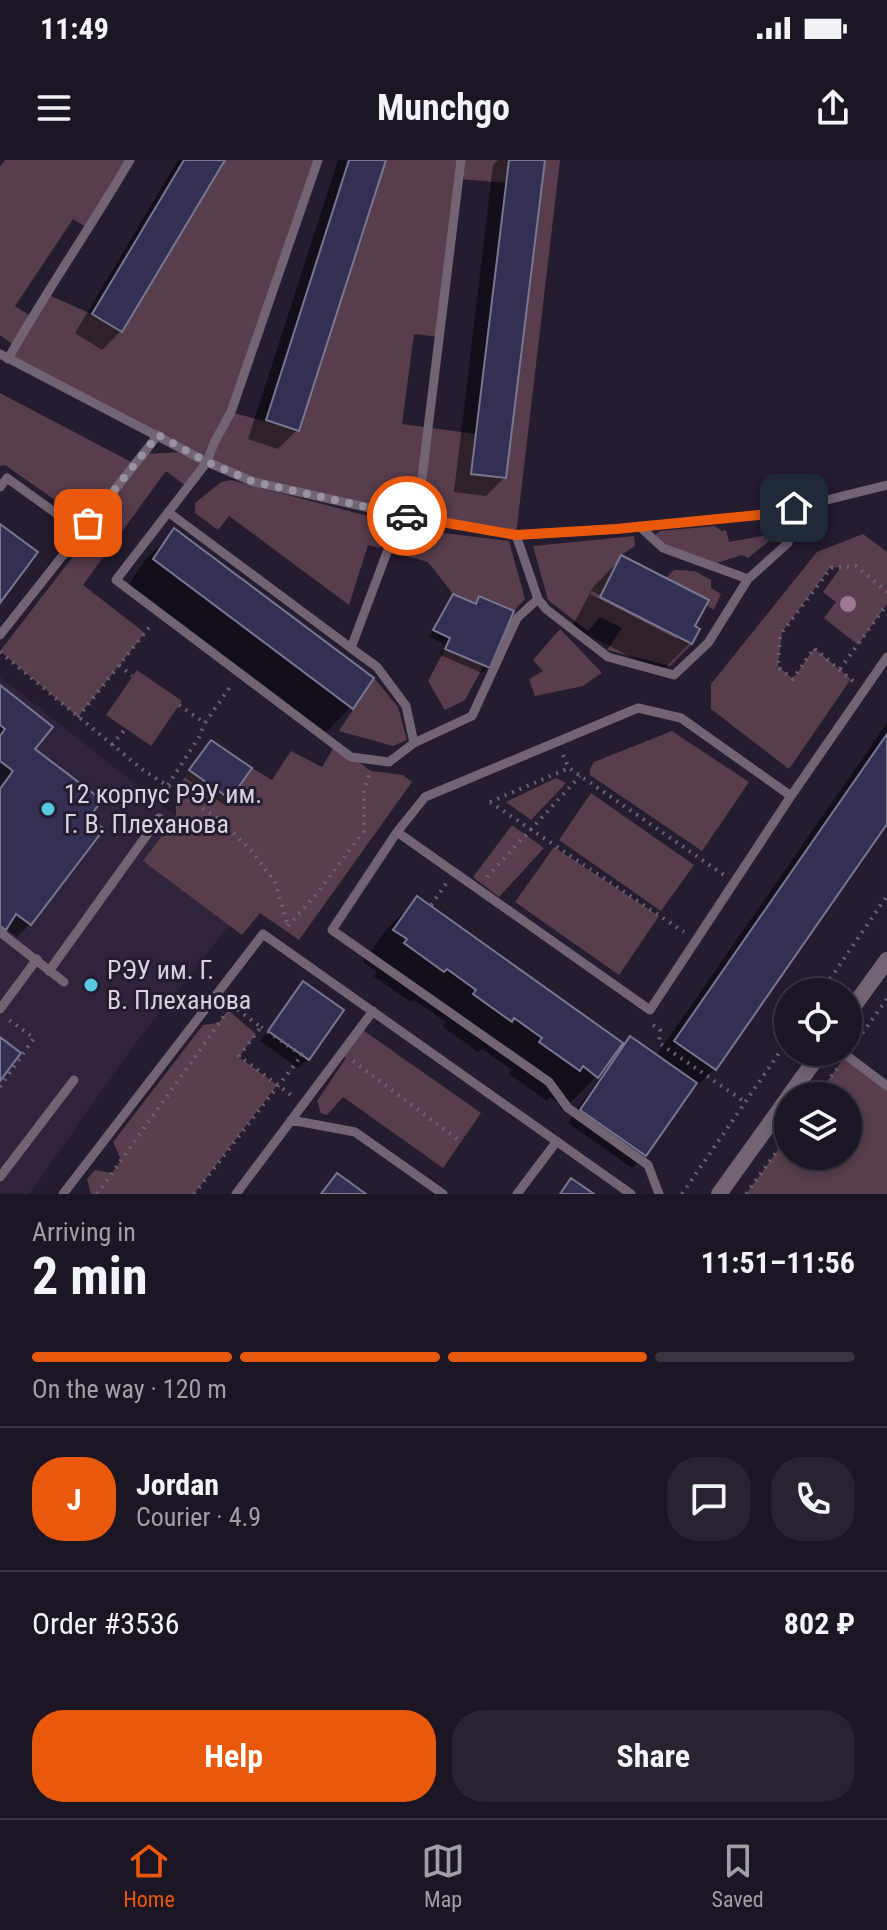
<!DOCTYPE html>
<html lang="en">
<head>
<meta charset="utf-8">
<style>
  body { margin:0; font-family:"Roboto Condensed",sans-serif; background:#292230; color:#f1f3f6; height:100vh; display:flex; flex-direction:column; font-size:30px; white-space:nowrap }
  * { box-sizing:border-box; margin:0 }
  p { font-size:26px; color:#a09fa6 }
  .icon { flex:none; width:44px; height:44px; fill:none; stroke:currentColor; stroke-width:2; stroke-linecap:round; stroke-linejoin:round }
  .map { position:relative; height:1034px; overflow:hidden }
  .side { display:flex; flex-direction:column; background:#1c1523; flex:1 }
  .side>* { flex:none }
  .tools { position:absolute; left:774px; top:818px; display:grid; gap:16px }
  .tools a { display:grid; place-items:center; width:88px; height:88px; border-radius:50%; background:#1c1523; box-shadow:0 4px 12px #0003,0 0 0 2px #3a3441; font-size:40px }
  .pin { position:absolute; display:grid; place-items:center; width:68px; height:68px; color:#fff; margin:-34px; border-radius:16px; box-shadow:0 4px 12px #0006 }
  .courier { position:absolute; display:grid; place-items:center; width:80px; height:80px; margin:-40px; border:6px solid #ea580c; border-radius:50%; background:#fff; color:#222; box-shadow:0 2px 10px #0007 }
  .head em { font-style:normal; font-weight:700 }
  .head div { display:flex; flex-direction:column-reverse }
  .head { display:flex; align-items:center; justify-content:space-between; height:136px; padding:0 32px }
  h1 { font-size:52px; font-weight:700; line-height:60px }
  .bar { display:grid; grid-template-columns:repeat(4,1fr); gap:12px 8px; align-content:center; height:96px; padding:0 32px }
  .bar i { height:10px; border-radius:6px; background:#3a3441 }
  .bar .on { background:#ea580c }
  .bar p { grid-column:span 4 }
  .line { display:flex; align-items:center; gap:20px; padding:0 32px; border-top:2px solid #3a3441 }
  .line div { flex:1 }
  .round { display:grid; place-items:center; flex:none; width:84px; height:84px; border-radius:32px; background:#292230 }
  .primary-button { display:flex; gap:16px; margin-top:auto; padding:16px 32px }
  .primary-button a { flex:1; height:92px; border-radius:32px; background:#ea580c; color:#fff; font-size:32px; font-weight:700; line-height:92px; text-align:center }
  .primary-button a+a { background:#292230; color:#f1f3f6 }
  .status { display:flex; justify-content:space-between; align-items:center; height:56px; padding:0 40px; background:#1c1523; direction:ltr }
  .status svg { height:22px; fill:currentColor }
  header { display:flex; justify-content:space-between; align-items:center; height:104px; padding:0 32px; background:#1c1523; font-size:36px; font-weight:700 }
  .tab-bar { display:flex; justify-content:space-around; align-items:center; height:112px; border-top:2px solid #3a3441; background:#1c1523; font-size:22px; color:#a09fa6 }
  .tab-bar a { display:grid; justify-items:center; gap:4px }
  .tab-bar .on { color:#ea580c }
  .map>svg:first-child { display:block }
  .built { fill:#30243d }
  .green { fill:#583d4d }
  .shadow { fill:#0007; fill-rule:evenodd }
  .building { fill:#343053; stroke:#78778f; stroke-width:2 }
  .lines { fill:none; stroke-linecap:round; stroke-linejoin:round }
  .path { stroke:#6a6273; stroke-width:4; stroke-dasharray:2 6; stroke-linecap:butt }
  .service { stroke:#726472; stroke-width:9 }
  .tertiary { stroke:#726472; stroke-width:16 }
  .tree { fill:#9c7a94 }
  .done { stroke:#9992a1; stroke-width:8; stroke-dasharray:0 14.4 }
  .route { stroke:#ea580c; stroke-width:10 }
  .poi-dot { fill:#55cae0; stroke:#251c2f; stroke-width:3 }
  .labels { text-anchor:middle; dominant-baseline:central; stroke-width:6; stroke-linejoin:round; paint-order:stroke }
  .poi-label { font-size:26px; fill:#d8d2df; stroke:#251c2f; text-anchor:start }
</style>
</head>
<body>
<div class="status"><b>11:49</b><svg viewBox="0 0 49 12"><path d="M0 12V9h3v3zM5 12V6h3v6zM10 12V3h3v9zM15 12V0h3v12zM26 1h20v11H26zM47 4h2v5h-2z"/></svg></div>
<header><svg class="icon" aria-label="menu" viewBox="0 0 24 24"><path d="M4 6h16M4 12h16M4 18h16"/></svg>Munchgo<svg class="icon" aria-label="share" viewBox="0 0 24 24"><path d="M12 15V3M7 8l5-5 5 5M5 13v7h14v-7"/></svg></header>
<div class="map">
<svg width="887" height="1034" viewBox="0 0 887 1034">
  <rect width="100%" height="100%" fill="#251c2f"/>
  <path class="built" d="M0 517 262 724 134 885 29 1034H0Z"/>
  <path class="green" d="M5 0H130L89 69 73 59 15 146 32 157 46 134 92 154 122 172 225 0H318L231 252 298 271 386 0H509L506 23 460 19 440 177 414 174 402 264 476 274 471 314 506 318 545 0H560L516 375 254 322 207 302 187 327 166 311 83 425 145 473 78 557 0 491 95 368 5 305 0 306V233L135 304 143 294 186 292 8 199 15 186 0 175V7Z
    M231 320 387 361 380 388 368 385 349 445 229 356 218 370 195 353V343L221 322Z
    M715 366 722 371 726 370 729 382 779 373 748 398 742 395 717 403 666 385 654 376 660 371Z
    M410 369 509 381 525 439 514 451 480 436 476 444 453 434 428 402 399 394Z
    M863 374 887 392V444L858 485 824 458 836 442 823 432 841 407 830 408 782 472 778 506 793 519 814 488 851 519 789 609 711 549V524L817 392Z
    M634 376 635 386 621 395 600 437 692 484 670 506 607 490 622 468 600 457 588 471 548 440 533 386Z
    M674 410 695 411 711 420V428L721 434 714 450 666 418Z
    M560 469 602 513 583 526 535 536 529 519 543 511 533 500Z
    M445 489 484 505 465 540 445 550 428 521Z
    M137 510 182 541 151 586 106 555Z
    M374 518 398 547 407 580 393 586 339 571Z
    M672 571 749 622 702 691 590 615V609L594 602Z
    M335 585 371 611 403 615 412 622 299 780 260 753 242 775 143 701 176 657V631L189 610 230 639 252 608 272 620 291 591 322 607Z
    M556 618 566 623 531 660 506 642Z
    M591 633 694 705 661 751 559 680Z
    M512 665 544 688 499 737 473 717Z
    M554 687 659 756 619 815 515 742Z
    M228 850 256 874 239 897 277 925 194 1034H91L87 1019 95 1010 112 1013 121 1000 113 982 203 865 218 863Z
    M360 868 481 953 443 1008 343 937 327 955 321 953 317 941 346 898 341 893Z
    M846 895 887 926V1034H746L788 976V996H848V936H817Z"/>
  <path class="shadow" d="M178 0H223L121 171 102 190 75 173Z
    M338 0H384L297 270 278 289 248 279Z
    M498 0H543L505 317 486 336 454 332 493 5Z
    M174 371 351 547 322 576 126 429 145 400Z
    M622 398 692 467 690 483 661 512 572 467 593 427ZM592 431 677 474V479L590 434Z
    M453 437 473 445 480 439 488 507 482 513 440 495 445 484 429 477 447 443Z
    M0 528 32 590 86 658 30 764 17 777 5 768 0 773Z
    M887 563V660L714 909 681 942 645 995 632 1008 568 963 602 914 601 912 565 948 550 937 547 941 509 914 512 910 482 889 478 892 442 866 446 862 414 840 411 842 373 816 377 812 363 802 386 770 418 738 616 894 631 879 656 896Z
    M205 588 229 638 223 644 184 617Z
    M304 823 308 899 298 908 260 881Z"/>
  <path class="building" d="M184 0H225L122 172 92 154Z
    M349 0H386L299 271 266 260Z
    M509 0H545L506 318 471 314Z
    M0 364 38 392 0 443Z
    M174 368 374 518 353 549 153 399Z
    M621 395 709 440 695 466 700 469 692 484 600 437Z
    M453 434 476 444 479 436 514 451 490 508 445 489 450 478 433 470Z
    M0 525 53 567 35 589 102 640 89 658 104 669 31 765 16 754 6 770 0 766V629L13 611 0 601V576L5 569 0 565Z
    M887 574V664L716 910 674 881Z
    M211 580 252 608 230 639 189 610Z
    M417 736 623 883 598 918 583 906 580 911 539 882 542 878 514 858 512 862 473 834 476 830 447 809 444 812 404 783 407 779 393 770Z
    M303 821 344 850 309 900 268 871Z
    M630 876 697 923 646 996 580 950Z
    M0 877 21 893 0 921Z
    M337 1013 366 1034H321Z
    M571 1018 594 1034H560Z"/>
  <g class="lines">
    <path class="path" d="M0 492 143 610 219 659 251 690 275 722 288 766
      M119 505 132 516
      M840 509 887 444
      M853 521 814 488 793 519 778 507 780 475 831 408 856 406 887 432
      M179 545 205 563 232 524
      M78 557 151 465
      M112 585 126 568
      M563 595 569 608 724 715
      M168 625 199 577 205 563
      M490 642 684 772
      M490 642 569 608
      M487 717 580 616
      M431 745 446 724
      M288 766 316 735 364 671V631L370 613
      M821 832 887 736
      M231 845 261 867 239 896 291 935
      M653 865 660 870 659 883 745 942
      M853 886 887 839
      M353 901 461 982
      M0 927 34 878 8 859
      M817 936 839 906
      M97 1034 232 845
      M194 1034 302 895 261 867
      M682 1034 788 880
      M746 1034 788 976"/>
    <path class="service" d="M318 0 231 252 214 283 207 302 116 420 351 597 389 602 414 583 406 546 377 507 351 488 401 355
      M0 194 207 302 254 322 401 355 516 375 616 369 770 354 887 325
      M8 199C46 131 91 67 130 0
      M0 327 7 318 82 372
      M168 352 351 488
      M417 358 461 0
      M639 366 663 388 748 419
      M516 375 538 439 546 449 608 497 674 515 708 483 748 419 788 383 794 348
      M0 475 158 275
      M414 583 472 556 517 458 538 439
      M397 672 425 637 638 548 681 558 791 636
      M0 772 64 822
      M49 811 159 658
      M0 849 37 799
      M842 892 887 926
      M291 960 355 972 443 1034
      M0 1017 74 920
      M63 1034 263 774 631 1034
      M236 1034 373 851
      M517 1034 557 981
      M659 1034 648 1005 568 948 549 922 332 770 397 672 650 850 791 636 887 497"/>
    <path class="tertiary" d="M848 854 887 800
      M789 936 821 892
      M719 1034 788 938"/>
  </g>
  <circle class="tree" cx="848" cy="444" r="8"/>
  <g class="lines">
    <path class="done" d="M88 363 158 275 207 302 254 322 407 356"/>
    <path class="route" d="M407 356 516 375 616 369 770 354 794 348"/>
  </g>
  <g class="poi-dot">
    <circle cx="48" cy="649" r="8"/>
    <circle cx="91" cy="825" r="8"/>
  </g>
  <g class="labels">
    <g class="poi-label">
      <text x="64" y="634">12 корпус РЭУ им.<tspan x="64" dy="30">Г. В. Плеханова</tspan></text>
      <text x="107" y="810">РЭУ им. Г.<tspan x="107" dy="30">В. Плеханова</tspan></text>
    </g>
  </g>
</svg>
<div class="tools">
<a><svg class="icon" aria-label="locate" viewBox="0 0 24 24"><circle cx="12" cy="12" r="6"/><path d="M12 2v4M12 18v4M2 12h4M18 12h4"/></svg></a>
<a><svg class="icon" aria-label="layers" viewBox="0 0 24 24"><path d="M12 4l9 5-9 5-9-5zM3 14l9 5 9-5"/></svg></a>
</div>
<div class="pin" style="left:88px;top:363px;background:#ea580c"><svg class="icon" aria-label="bag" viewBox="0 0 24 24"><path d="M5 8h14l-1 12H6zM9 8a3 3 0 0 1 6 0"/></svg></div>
<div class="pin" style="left:794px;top:348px;background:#1f2937"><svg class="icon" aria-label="home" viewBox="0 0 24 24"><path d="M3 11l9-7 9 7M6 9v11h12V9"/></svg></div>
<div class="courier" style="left:407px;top:356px"><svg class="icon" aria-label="car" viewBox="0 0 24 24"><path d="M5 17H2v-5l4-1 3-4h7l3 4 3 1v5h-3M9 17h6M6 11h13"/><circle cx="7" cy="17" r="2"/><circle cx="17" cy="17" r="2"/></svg></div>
</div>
<section class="side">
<div class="head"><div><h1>2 min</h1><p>Arriving in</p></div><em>11:51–11:56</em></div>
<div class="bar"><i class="on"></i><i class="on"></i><i class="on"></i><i></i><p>On the way · 120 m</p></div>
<div class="line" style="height:144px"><b class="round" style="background:#ea580c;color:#fff">J</b><div><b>Jordan</b><p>Courier · 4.9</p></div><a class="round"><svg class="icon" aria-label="chat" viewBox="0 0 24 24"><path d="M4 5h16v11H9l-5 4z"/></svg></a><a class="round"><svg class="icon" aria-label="phone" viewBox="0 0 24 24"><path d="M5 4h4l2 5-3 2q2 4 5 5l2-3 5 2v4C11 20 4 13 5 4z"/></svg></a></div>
<div class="line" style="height:104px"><div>Order #3536</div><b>802 ₽</b></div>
<div class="primary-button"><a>Help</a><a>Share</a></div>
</section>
<nav class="tab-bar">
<a class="on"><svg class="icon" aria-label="home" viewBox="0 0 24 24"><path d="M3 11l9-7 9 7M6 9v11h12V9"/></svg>Home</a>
<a><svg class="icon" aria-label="map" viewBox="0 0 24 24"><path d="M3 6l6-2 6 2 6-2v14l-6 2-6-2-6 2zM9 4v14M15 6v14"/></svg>Map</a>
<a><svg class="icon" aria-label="saved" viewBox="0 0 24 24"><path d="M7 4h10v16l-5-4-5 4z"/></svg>Saved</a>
</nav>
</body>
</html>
